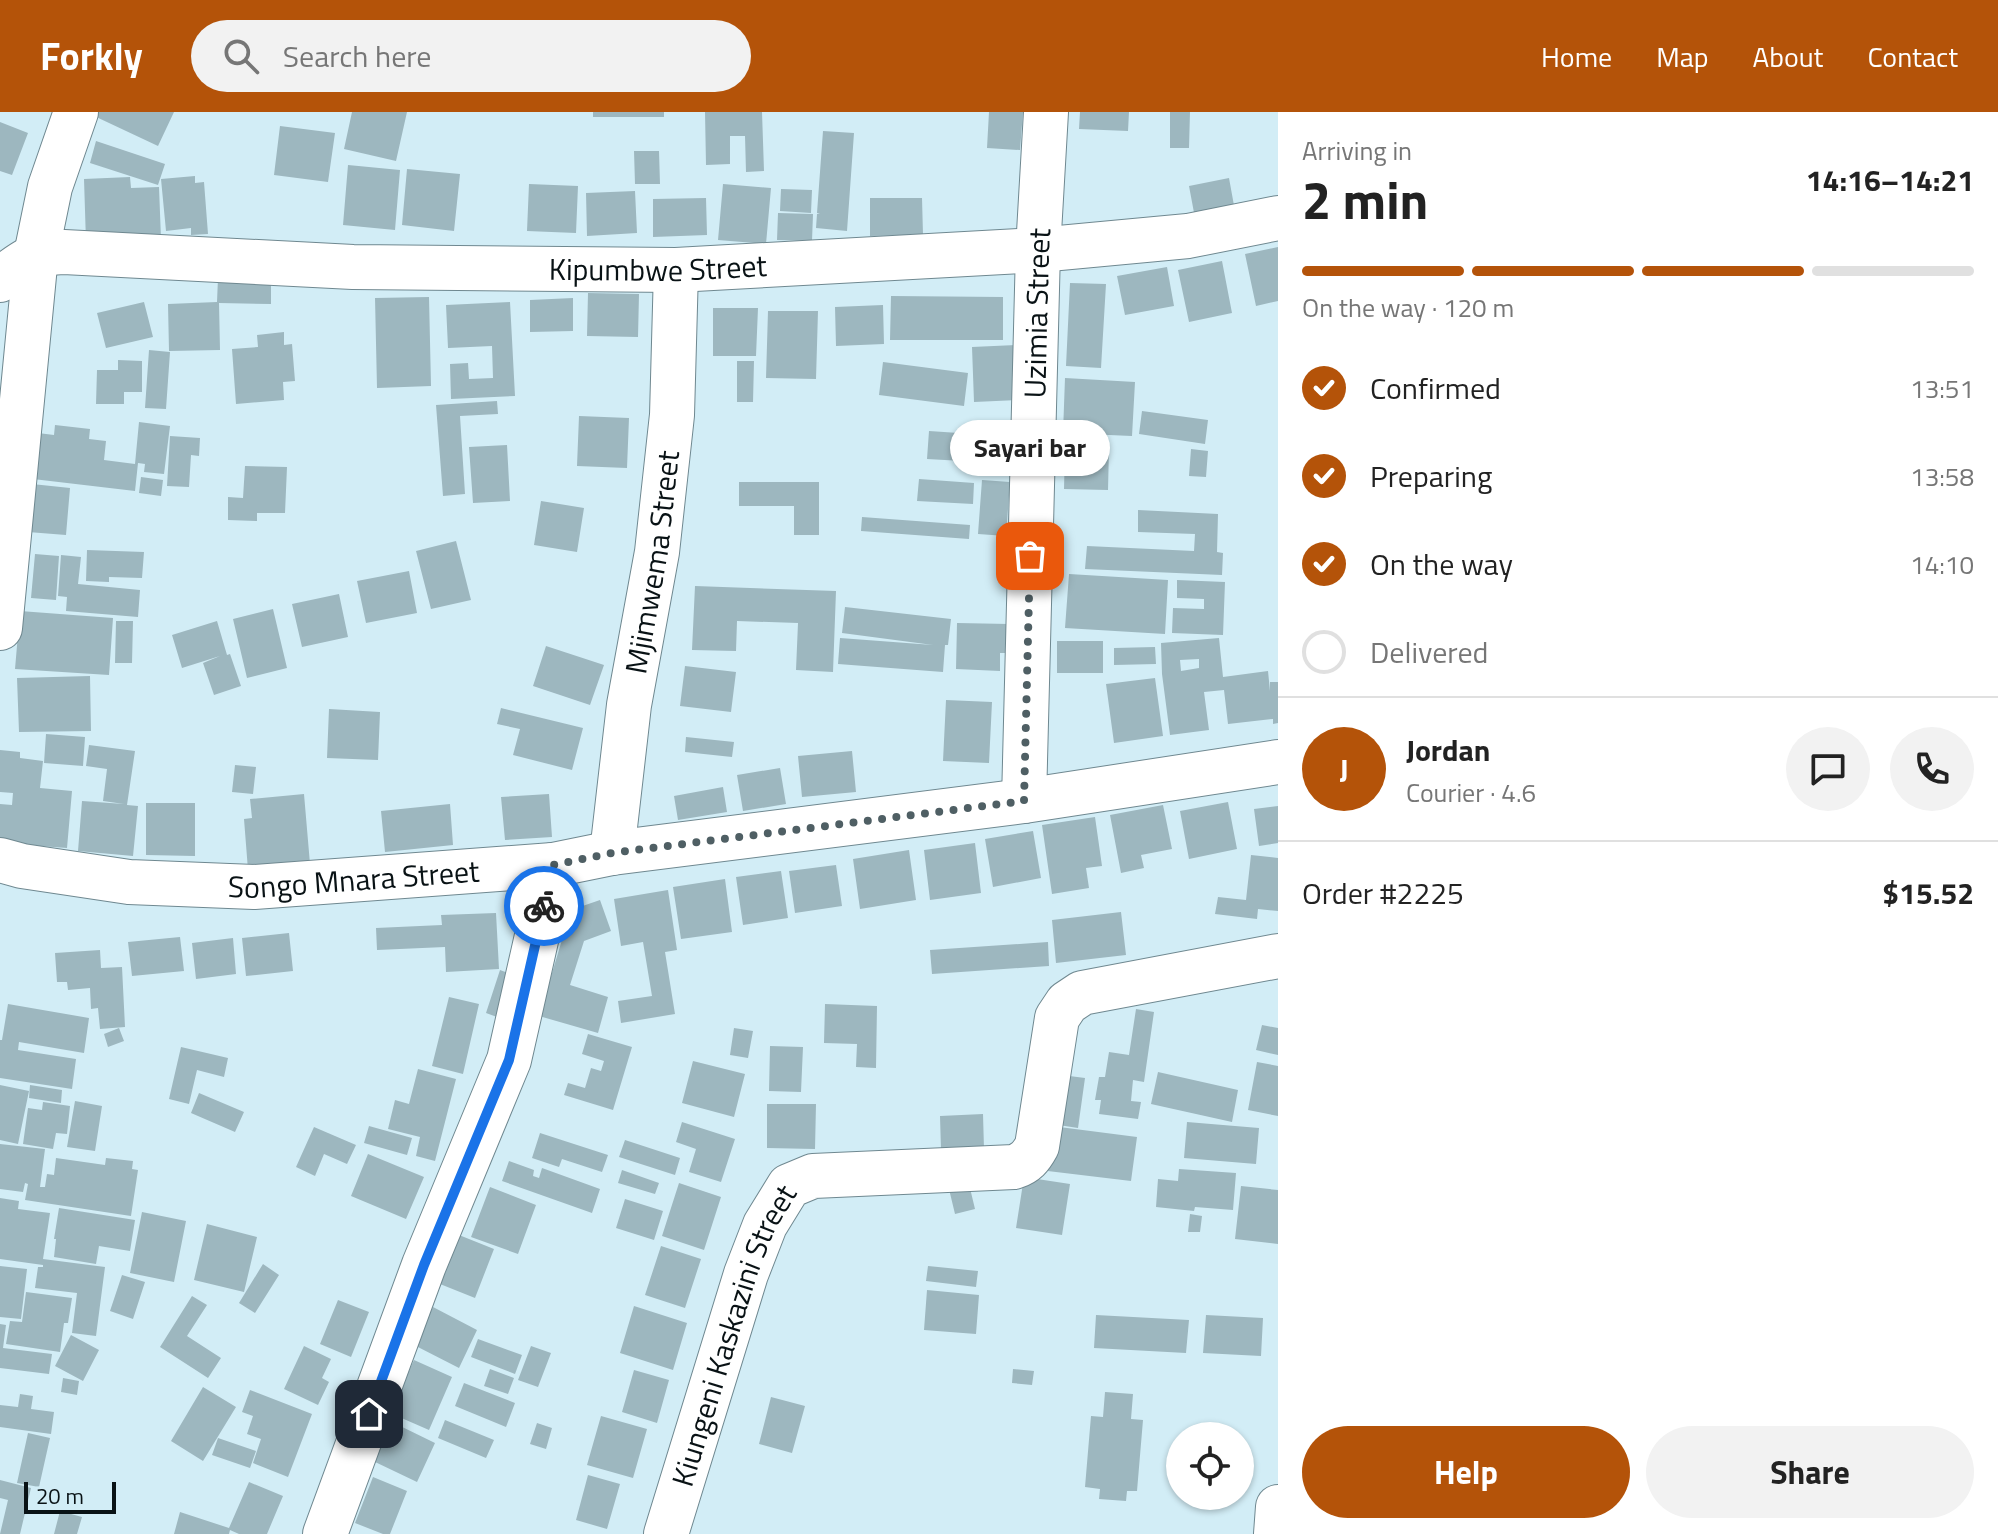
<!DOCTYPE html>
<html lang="en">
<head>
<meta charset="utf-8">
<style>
  body { margin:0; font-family:"Titillium Web",sans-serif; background:#f2f2f2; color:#222; height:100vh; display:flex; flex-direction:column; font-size:30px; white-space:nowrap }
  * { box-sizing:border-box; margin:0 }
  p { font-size:26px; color:#767676 }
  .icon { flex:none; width:44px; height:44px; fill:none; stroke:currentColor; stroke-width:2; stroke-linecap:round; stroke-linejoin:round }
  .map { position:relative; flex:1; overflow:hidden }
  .details { display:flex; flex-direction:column; background:#fff; width:720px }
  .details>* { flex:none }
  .buttons { position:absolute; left:1166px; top:1310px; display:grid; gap:16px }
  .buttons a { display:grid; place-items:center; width:88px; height:88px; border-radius:50%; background:#fff; box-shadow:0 2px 6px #0004; font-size:40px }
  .scale { position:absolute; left:24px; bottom:20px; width:92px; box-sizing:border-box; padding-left:8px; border:4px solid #091215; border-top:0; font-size:22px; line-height:28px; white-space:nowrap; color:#091215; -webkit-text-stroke:6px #d2edf6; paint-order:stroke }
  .pin { position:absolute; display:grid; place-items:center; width:68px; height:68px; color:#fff; margin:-34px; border-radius:16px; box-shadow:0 4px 12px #0006 }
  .courier { position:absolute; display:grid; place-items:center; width:80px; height:80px; margin:-40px; border:6px solid #1a73e8; border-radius:50%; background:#fff; color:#222; box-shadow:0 2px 10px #0007 }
  .bubble { position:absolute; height:56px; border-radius:28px; background:#fff; box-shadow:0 2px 6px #0004; font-size:26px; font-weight:700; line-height:56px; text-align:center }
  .head em { font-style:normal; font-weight:700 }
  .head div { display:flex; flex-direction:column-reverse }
  .head { display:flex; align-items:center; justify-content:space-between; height:136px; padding:0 24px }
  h1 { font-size:52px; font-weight:700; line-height:60px }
  .bar { display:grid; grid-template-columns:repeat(4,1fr); gap:12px 8px; align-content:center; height:96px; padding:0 24px }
  .bar i { height:10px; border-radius:6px; background:#e0e0e0 }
  .bar .on { background:#b45309 }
  .bar p { grid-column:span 4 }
  .line { display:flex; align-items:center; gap:20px; padding:0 24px; border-top:2px solid #e0e0e0 }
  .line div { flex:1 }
  .round { display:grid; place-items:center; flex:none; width:84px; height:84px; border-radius:42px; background:#f2f2f2 }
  ol { padding:0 24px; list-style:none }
  li { display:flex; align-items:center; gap:24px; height:88px }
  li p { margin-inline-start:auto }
  li .icon { padding:8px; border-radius:50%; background:#b45309; color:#fff; stroke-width:4 }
  li:last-child { color:#767676 }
  li i { width:44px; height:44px; border:4px solid #e0e0e0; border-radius:50% }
  .primary-button { display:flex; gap:16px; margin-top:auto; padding:16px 24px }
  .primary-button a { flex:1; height:92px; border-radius:48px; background:#b45309; color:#fff; font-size:32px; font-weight:700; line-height:92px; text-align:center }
  .primary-button a+a { background:#f2f2f2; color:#222 }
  header { display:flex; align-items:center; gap:48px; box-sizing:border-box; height:112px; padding:0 40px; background:#b45309; color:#fff }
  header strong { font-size:38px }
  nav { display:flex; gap:44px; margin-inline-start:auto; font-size:28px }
  .search { width:560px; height:72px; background:#f2f2f2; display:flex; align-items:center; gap:20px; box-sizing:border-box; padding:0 28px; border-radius:44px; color:#767676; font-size:30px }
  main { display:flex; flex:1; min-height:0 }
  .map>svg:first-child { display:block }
  .building { fill:#9db7bf; fill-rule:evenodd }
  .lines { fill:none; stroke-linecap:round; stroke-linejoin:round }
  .minor-casing { stroke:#6f8890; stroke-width:46 }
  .minor { stroke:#fff; stroke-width:44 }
  .done { stroke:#4f5f64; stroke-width:8; stroke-dasharray:0 14.4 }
  .route { stroke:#1a73e8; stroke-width:10 }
  .labels { text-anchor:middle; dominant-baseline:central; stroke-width:6; stroke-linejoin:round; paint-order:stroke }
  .street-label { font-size:30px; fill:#091215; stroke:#d2edf6 }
</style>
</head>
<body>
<header>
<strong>Forkly</strong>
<div class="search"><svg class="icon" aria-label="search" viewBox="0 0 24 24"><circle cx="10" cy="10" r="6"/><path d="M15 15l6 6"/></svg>Search here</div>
<nav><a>Home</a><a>Map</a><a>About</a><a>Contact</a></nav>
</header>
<main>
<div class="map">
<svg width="1278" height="1422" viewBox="0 0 1278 1422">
  <rect width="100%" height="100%" fill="#d2edf6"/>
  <path class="building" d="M94 0H174L158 34 92 3Z
    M352 0H407L396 49 344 37Z
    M593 0H664V5H593Z
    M705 0H762L764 59 746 60 745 24H730V52L706 53Z
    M989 0H1023L1020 38 987 36Z
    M1080 0H1129L1128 19 1079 17Z
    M1170 0H1190L1189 36H1170Z
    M0 10 28 21 12 63 0 59Z
    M280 14 335 21 328 70 274 63Z
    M823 19 854 21 847 119 816 116 817 102H820L817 101Z
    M96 29 165 52 158 73 90 51Z
    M634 39H659L660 72H635Z
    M348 53 400 58 395 118 343 113Z
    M407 57 460 62 454 119 402 113Z
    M195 64V71L204 70 208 122 191 123V116L166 119 161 67Z
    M130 65 131 76 159 75 161 127 86 130 84 67Z
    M1229 66 1235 99 1195 106 1189 74Z
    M529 72 578 74 576 121 527 119Z
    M723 72 771 76 766 132 718 128Z
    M781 77 812 78 811 101 780 99Z
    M635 79 637 121 587 124 586 81Z
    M706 86 707 123 653 125V87Z
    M870 86H922L923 123 870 124Z
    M778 101 813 102 812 129 777 128Z
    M1278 135V189L1256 194 1245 142Z
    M1222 149 1232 201 1189 210 1178 158Z
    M1167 155 1174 194 1125 203 1117 164Z
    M218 166 271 167V192L219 191 220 238 169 239 168 192 217 190Z
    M1070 171 1106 172 1101 256 1066 254Z
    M588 181 639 182 638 225 587 224Z
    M891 184 1003 185V228H890Z
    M429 185 431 274 377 276 375 186Z
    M573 186V219L530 220V188Z
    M144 190 153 225 106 236 97 201Z
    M510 190 515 284 451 287 450 252 468 251 469 267 493 266 492 234 448 236 446 193Z
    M883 193 884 232 836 234 835 195Z
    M713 196H758L756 244H713Z
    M768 199H818L816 267 766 266Z
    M284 220V233L292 232 295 269 283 270 284 288 236 292 232 237 258 235 257 223Z
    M1016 233 1018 288 974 290 972 235Z
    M149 238 170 240 166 297 145 296Z
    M118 248 142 249V280H124V292H96L97 258H118Z
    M737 249H754L753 290H737Z
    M883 250 968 261 964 294 879 283Z
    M1065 266 1135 270 1132 324 1063 321Z
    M497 289 498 302 460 304 465 382 443 384 436 293Z
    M1142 299 1208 308 1205 332 1139 322Z
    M579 304 629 306 627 356 577 354Z
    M139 310 170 314 164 362 144 360 145 352 138 351 135 379 33 367 38 321 54 323 55 313 90 317 89 327 106 329 104 348 135 352Z
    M929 319 1018 325 1016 352 927 347Z
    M170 324 200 326 199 344 191 343 189 375 167 374Z
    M507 333 510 389 473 391 469 335Z
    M1065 336 1109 337 1108 378 1064 377Z
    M1191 337 1208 339 1206 365 1189 364Z
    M245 354 287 355 285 401H257V409L228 408V385L243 386Z
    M141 365 163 368 161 384 139 381Z
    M919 367 974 371 973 392 917 389Z
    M982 368 1010 370 1006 424 978 422Z
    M739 370H819V423H794V394H739Z
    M32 372 70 376 66 423 28 420Z
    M541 389 584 396 577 440 534 433Z
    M1138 398 1218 402 1217 440 1223 441 1222 463 1085 457 1087 434 1194 439 1195 422 1138 420Z
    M862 405 970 413 969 427 861 419Z
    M456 429 471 488 431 497 416 439Z
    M87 438 144 440 142 466 109 465V470L86 469Z
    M35 442 59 444 56 488 31 486Z
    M61 443 81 445 78 472 140 478 138 505 66 499 67 485 58 484Z
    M409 459 417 501 366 511 357 469Z
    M1069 462 1168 468 1165 522 1065 516Z
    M1177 468 1225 470 1223 523 1172 521 1173 496 1204 497V487L1177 486Z
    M695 474 836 479 833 560 796 558 798 511 737 509 736 539 692 538Z
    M339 482 348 525 302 535 292 492Z
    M845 495 951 507 948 533H945L943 560 838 552 840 526 933 533 842 521Z
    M273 497 287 556 247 566 233 507Z
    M20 499 113 506 109 563 15 557Z
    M116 509H133L132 551H115Z
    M217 509 227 543 230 542 241 574 214 583 203 551 220 544 182 556 172 523Z
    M957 511 1009 512 1008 541H1000V559L956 557Z
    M1219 526 1223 565 1268 559 1270 579V570H1278V611L1273 612V607L1228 612 1224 578 1204 580 1209 618 1170 623 1162 562 1161 531ZM1199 547V556L1181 559 1180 548Z
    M1057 529H1103V561H1057Z
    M546 534 604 553 590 593 533 574Z
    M1155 535 1156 552 1114 553V536Z
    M685 554 736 560 731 600 680 594Z
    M90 564 91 619 19 620 17 566Z
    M1155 566 1163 624 1114 631 1106 572Z
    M946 588 992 590 989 651 943 649Z
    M501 596 583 616 572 658 513 643 520 617 497 612Z
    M329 597 380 600 378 648 327 646Z
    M46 622 85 625 83 654 44 651Z
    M686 625 734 630 732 645 685 640Z
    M89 633 135 639 127 693 138 694 133 744 78 739 82 689 124 692 103 689 107 657 86 654Z
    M0 638 20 640V646L43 649 40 676 72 679 67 736 0 731V692L12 693 13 681 0 680Z
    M852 639 856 680 802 685 798 644Z
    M235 653 256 655 253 682 232 680Z
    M780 656 786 692 743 699 737 663Z
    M723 675 727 700 678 708 674 684Z
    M304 682 310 752 248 758 244 707 252 706 250 687Z
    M549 682 552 725 505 728 501 685Z
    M1228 690 1237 737 1189 747 1180 699Z
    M146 691H195V744L146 743Z
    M450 692 453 733 385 740 381 699Z
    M1163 693 1172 737 1141 743 1144 756 1121 761 1110 703Z
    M1278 694V731L1259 734 1254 697Z
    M1095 705 1102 754 1086 756 1089 776 1052 782 1042 713Z
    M1033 719 1041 766 993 775 985 727Z
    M975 731 981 781 930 788 924 738Z
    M909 738 916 788 860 797 853 747Z
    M1251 743 1278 746V799L1258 797 1257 807 1215 802 1218 785 1246 788Z
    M836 753 842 794 795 801 789 759Z
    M781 759 788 806 743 813 736 765Z
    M725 767 732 820 681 827 673 775Z
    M668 778 677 838 665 840 675 902 621 911 618 889 652 884 643 830 621 834 614 787Z
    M600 788 611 819 584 829 570 873 608 885 598 921 539 904 571 798Z
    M1121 800 1126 843 1056 851 1052 808Z
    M496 801 499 857 446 860 445 835 377 838 376 816 442 813 441 803Z
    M289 821 293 859 246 864 242 826Z
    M180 825 184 859 132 864 128 830Z
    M233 826 236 862 196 867 192 831Z
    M1048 830 1049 854 932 862 930 838Z
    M100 838 101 856 122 855 125 915 100 917 98 896 91 897 90 876 68 878 67 870H57L55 841Z
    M500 858 511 862 497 905 486 901Z
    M449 885 479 892 463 962 432 954Z
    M8 892 89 906 84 941 19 930 18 938 76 947 72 977 0 966V928H2Z
    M825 892 877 894 876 956 856 955 857 932 824 931Z
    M1136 897 1154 900 1144 970 1133 968 1131 989 1141 990 1138 1007 1099 1002 1101 988H1095L1099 965H1105L1109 940 1129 943Z
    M1262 913 1278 916V943L1256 938Z
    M119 916 124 929 108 935 104 922Z
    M734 916 753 919 748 946 730 943Z
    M588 922 632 935 613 998 564 983 568 971 585 976 591 956 601 959 604 949 582 942Z
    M770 934 803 935 801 980 769 979Z
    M181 935 228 946 224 965 197 958 189 992 169 987Z
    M693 949 745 962 734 1005 682 991Z
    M1257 950 1278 954V1004L1248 998Z
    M418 957 456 967 435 1049 416 1044 420 1025 388 1017 395 988 409 992Z
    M1158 960 1238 978 1232 1010 1151 992Z
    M1046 961 1085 966 1078 1016 1039 1010Z
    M0 973 29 979 18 1032 0 1028Z
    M30 973 62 978 61 991 29 986Z
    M199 981 244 1000 235 1020 191 1001Z
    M75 989 102 994 95 1039 67 1035Z
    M43 990 70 994 67 1022 56 1021 53 1037 23 1032 28 996 42 998Z
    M767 992H816L815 1037 767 1036Z
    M983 1002 984 1037 941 1038 940 1004Z
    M682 1010 735 1027 721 1070 689 1060 696 1037 676 1030Z
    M1187 1010 1259 1016 1256 1052 1184 1046Z
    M1036 1012 1137 1025 1131 1069 1031 1057Z
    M369 1014 412 1026 407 1043 364 1031Z
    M314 1015 356 1033 347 1052 324 1042 315 1064 296 1055Z
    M540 1021 608 1043 602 1060 562 1047 559 1055 532 1046Z
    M625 1028 680 1046 675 1063 619 1045Z
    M0 1032 45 1037 40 1075H45L47 1062 54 1063 56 1046 105 1053 106 1046 133 1049 132 1057 138 1058 131 1104 25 1088 28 1072 25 1071 23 1080 0 1077Z
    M368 1042 424 1065 406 1107 351 1084Z
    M509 1049 534 1058 533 1064 539 1066 542 1056 600 1077 592 1101 502 1069Z
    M1179 1057 1236 1061 1233 1098 1195 1095 1194 1099 1156 1095 1158 1067 1178 1069Z
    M622 1058 659 1071 655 1082 618 1071Z
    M1024 1065 1070 1072 1062 1123 1016 1116Z
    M679 1071 721 1085 704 1138 662 1124Z
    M969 1072 975 1097 955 1102 949 1077Z
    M1241 1074 1278 1078V1132L1235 1127Z
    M490 1075 536 1093 518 1142 471 1125Z
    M0 1086 19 1089 18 1097 50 1101 43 1147 105 1155 96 1224 72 1221 77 1181 35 1176 38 1155H43V1153L0 1147Z
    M625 1087 663 1099 654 1128 616 1116Z
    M59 1096 135 1108 130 1139 99 1134 96 1152 54 1145 56 1127H54Z
    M142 1100 186 1109 174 1170 130 1161Z
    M1190 1102 1202 1104 1200 1120H1188Z
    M207 1112 257 1125 244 1180 194 1168Z
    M459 1123 494 1137 475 1186 440 1172Z
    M661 1134 701 1147 685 1196 645 1183Z
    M263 1152 279 1163 255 1201 239 1191Z
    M0 1154 27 1157 21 1207 0 1205Z
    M928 1154 978 1159 976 1175 926 1169Z
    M122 1163 145 1170 133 1207 110 1199Z
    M927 1178 979 1183 976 1222 924 1218Z
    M26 1180 72 1186 68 1211H64L60 1240 6 1232 10 1209 22 1210Z
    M192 1184 207 1193 187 1224 221 1246 208 1266 160 1235Z
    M338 1188 369 1200 351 1245 320 1232Z
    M634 1194 687 1211 673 1258 620 1241Z
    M433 1195 477 1218 459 1256 414 1233Z
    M1096 1203 1189 1208 1186 1241 1094 1236Z
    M1206 1203 1263 1206 1261 1244 1203 1241Z
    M0 1212 6 1213 3 1236 52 1242 49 1262 0 1256Z
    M71 1223 99 1238 83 1269 55 1254Z
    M478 1227 522 1243 515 1262 471 1245Z
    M304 1234 331 1247 322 1266 329 1270 318 1293 284 1277Z
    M531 1234 551 1241 538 1275 518 1268Z
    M414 1248 452 1265 429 1318 390 1301Z
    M490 1257 514 1266 508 1282 484 1274Z
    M1013 1257 1034 1259 1032 1273 1012 1271Z
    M634 1258 669 1268 657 1311 622 1300Z
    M63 1266 79 1269 77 1283 61 1280Z
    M464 1271 515 1291 506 1315 455 1294Z
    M203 1275 236 1295 203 1349 171 1329Z
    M250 1278 312 1302 288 1365 253 1351 261 1327 247 1322 253 1304 242 1300Z
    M1105 1280 1133 1282 1131 1307 1143 1308 1137 1379H1127L1126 1389 1099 1387 1100 1377 1085 1375 1091 1304 1103 1305Z
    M20 1282 33 1284 31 1297 54 1300 51 1322 0 1315V1293L18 1295Z
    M771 1285 805 1294 792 1341 759 1332Z
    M601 1304 647 1317 633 1366 587 1353Z
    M445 1308 494 1328 486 1346 438 1326Z
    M392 1310 435 1331 417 1370 373 1349Z
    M537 1311 552 1316 546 1337 530 1332Z
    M28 1321 50 1326 39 1375 17 1371Z
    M218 1326 256 1339 250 1356 212 1343Z
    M588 1363 620 1372 607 1417 576 1408Z
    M373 1365 407 1379 390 1422H383L355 1411Z
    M0 1368 31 1376 20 1422H0L8 1388 0 1386Z
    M249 1370 283 1384 267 1422H239L230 1418 229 1422H174L180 1400 229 1416Z
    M60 1399 82 1405 77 1422H54Z"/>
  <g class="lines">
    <g class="minor-casing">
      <g id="minor">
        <path id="s1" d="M0 168C23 149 34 141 64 140L353 155 676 158 1038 138 1188 124 1278 106"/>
        <path d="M0 516 36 143 50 75 76 0"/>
        <path id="s2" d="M1024 689 1038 138 1046 0"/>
        <path id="s3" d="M612 741 629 593 657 440 672 303 676 158"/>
        <path id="s4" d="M0 748 22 754 129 770 254 775 553 753 612 741 1024 689 1278 650"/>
        <path d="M325 1422 424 1153 509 948 553 753"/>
        <path id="s5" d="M666 1422 746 1162 765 1113 789 1074 813 1064 1014 1055C1026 1051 1031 1045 1037 1034L1057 906 1067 891 1082 881 1278 844"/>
        <path d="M1276 1422 1278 1395"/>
      </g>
    </g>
    <use href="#minor" class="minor"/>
  </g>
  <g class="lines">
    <path class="done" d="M544 794 553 753 612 741 1024 689 1030 444"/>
    <path class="route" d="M369 1302 424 1153 509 948 544 794"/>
  </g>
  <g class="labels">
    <g class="street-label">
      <text stroke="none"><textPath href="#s1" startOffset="666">Kipumbwe Street</textPath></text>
      <text stroke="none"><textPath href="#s2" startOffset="488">Uzimia Street</textPath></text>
      <text stroke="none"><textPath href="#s3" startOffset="294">Mjimwema Street</textPath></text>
      <text stroke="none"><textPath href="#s4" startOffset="356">Songo Mnara Street</textPath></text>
      <text stroke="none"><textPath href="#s5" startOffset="210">Kiungeni Kaskazini Street</textPath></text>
    </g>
  </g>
</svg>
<div class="buttons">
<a><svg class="icon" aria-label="locate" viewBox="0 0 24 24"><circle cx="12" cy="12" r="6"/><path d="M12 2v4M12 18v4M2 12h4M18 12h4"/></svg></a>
</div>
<div class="scale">20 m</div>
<div class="pin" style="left:1030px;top:444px;background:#ea580c"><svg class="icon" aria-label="bag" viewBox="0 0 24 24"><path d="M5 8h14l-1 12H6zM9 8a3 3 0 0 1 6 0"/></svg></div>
<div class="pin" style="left:369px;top:1302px;background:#1f2937"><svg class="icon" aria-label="home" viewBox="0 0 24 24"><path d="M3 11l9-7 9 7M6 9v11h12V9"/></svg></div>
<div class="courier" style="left:544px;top:794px"><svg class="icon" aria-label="bike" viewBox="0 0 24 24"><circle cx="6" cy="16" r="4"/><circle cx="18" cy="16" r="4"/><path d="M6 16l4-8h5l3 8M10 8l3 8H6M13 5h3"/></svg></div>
<div class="bubble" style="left:950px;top:308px;width:160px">Sayari bar</div>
</div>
<section class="details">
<div class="head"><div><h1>2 min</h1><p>Arriving in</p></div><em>14:16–14:21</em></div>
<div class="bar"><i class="on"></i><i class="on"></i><i class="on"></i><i></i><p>On the way · 120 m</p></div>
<ol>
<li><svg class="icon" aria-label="check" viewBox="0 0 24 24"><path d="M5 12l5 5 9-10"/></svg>Confirmed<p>13:51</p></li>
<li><svg class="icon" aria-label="check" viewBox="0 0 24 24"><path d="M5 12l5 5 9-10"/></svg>Preparing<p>13:58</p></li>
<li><svg class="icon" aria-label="check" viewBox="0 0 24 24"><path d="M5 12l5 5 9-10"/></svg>On the way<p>14:10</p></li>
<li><i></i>Delivered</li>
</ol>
<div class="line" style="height:144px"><b class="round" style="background:#b45309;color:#fff">J</b><div><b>Jordan</b><p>Courier · 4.6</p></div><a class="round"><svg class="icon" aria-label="chat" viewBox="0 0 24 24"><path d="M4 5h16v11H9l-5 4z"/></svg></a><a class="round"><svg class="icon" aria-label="phone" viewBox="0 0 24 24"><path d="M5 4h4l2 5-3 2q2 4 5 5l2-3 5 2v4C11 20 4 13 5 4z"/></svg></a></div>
<div class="line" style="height:104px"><div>Order #2225</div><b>$15.52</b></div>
<div class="primary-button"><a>Help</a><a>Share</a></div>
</section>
</main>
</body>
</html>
